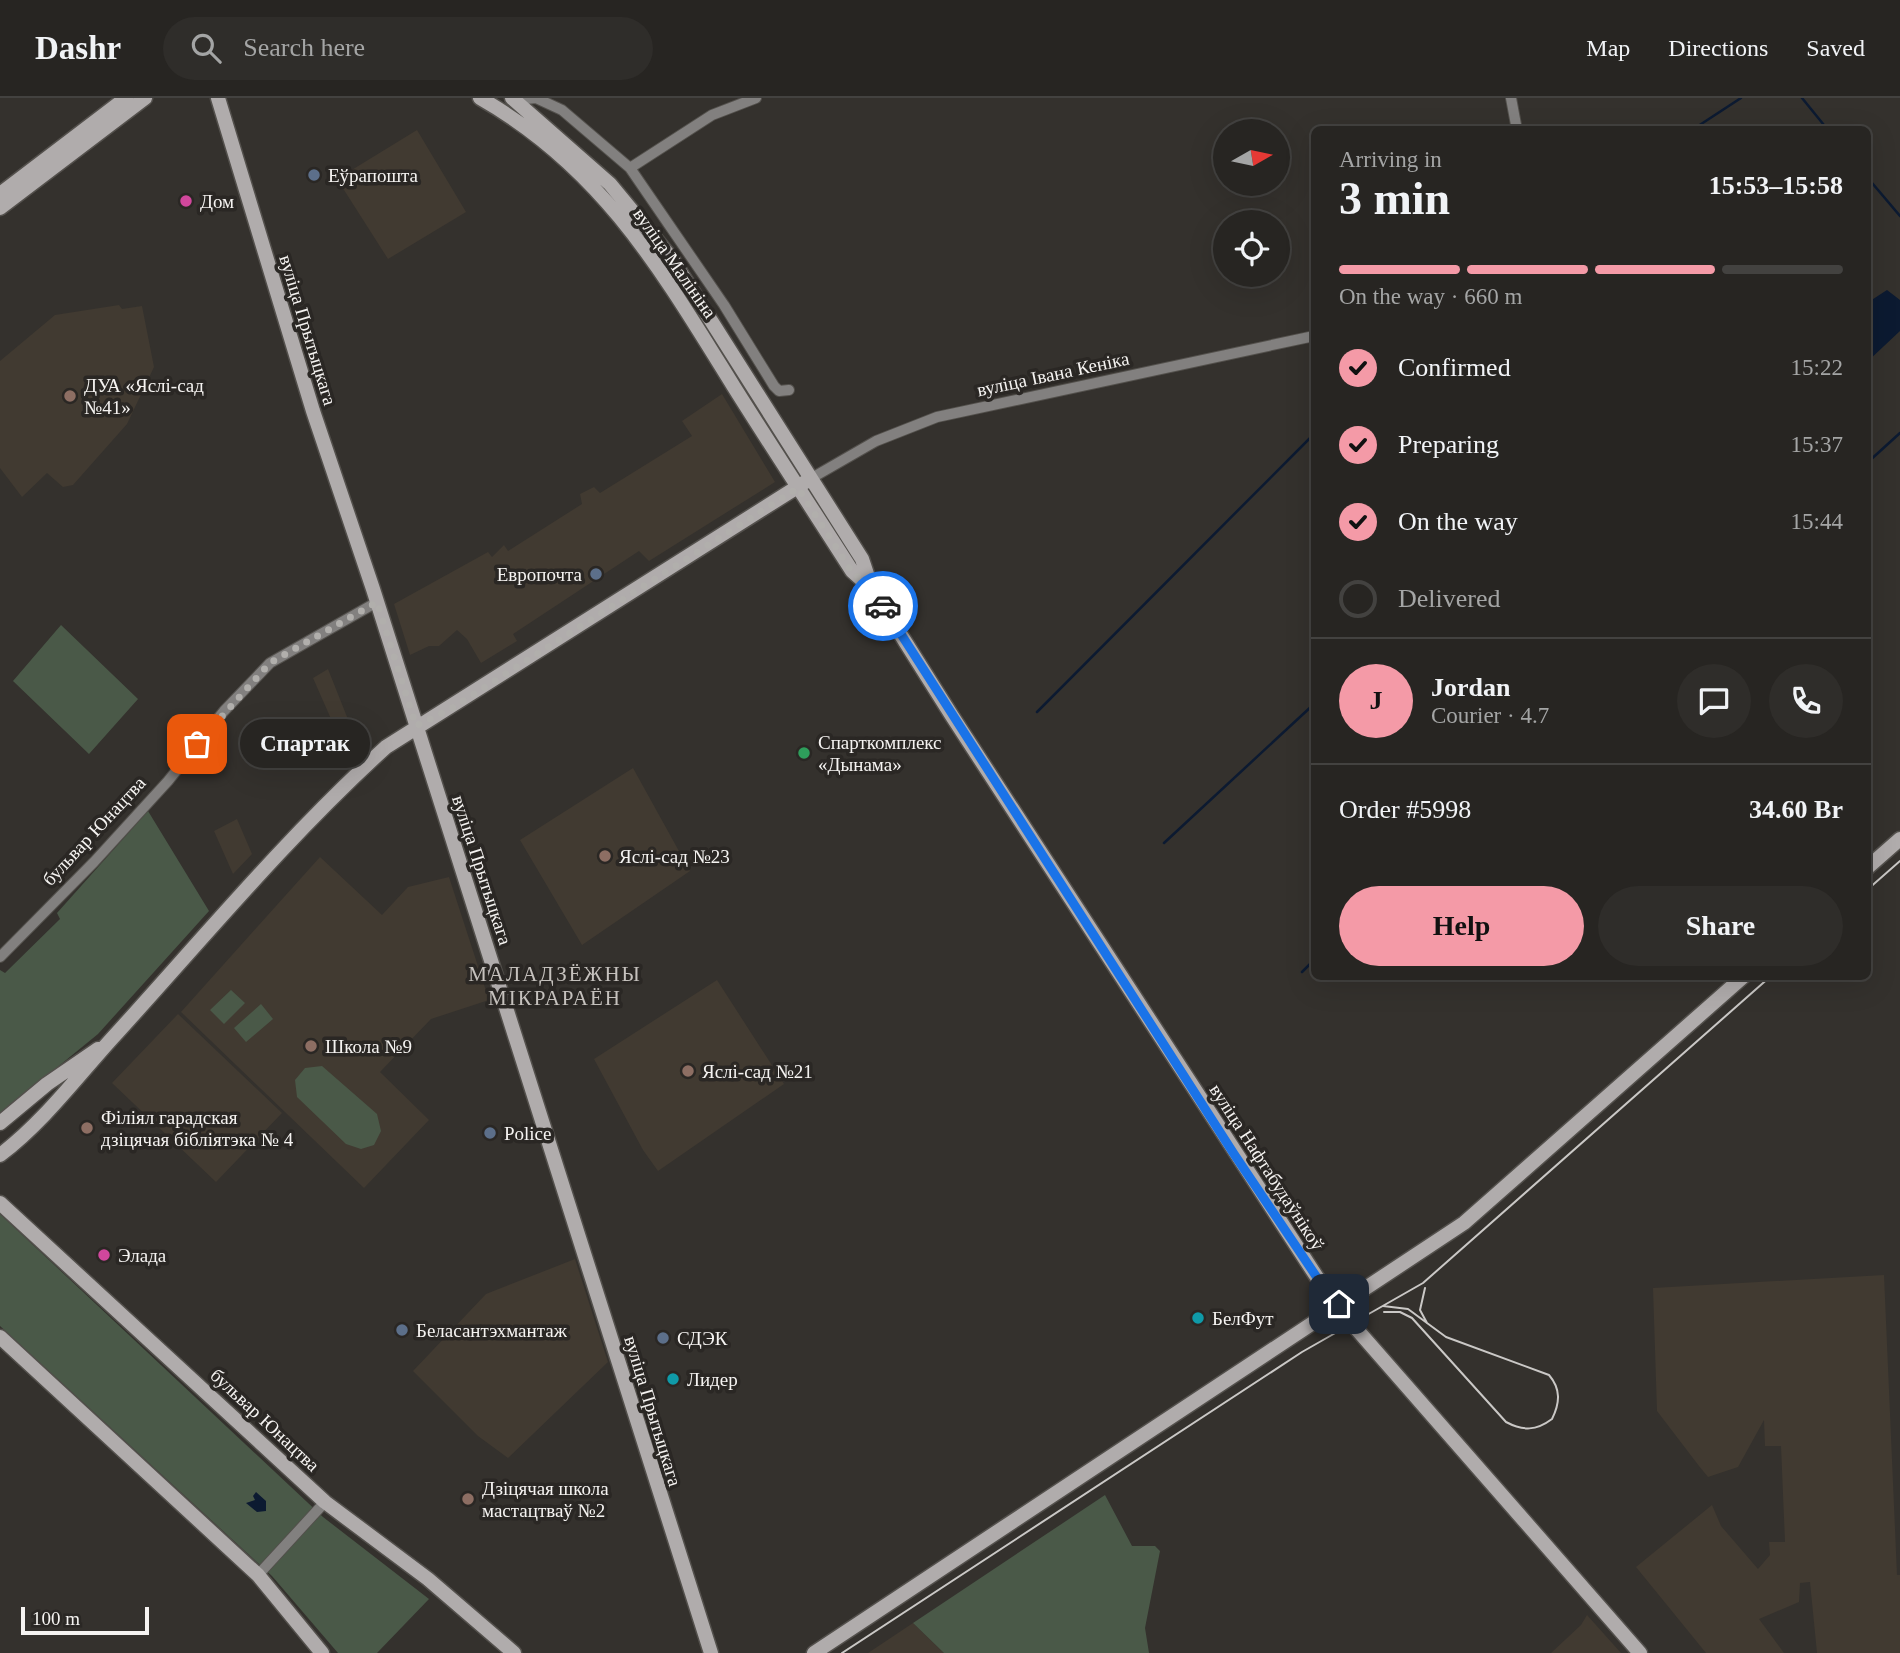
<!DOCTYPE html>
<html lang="en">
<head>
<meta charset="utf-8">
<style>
  body { margin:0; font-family:"Times New Roman",serif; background:#2f2d2a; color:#f1f3f6; height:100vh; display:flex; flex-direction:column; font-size:26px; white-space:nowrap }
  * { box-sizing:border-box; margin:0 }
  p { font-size:23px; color:#a4a5a5 }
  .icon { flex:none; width:38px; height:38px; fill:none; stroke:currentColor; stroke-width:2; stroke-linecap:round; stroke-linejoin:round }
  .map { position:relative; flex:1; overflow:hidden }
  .side { position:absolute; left:1311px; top:28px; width:560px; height:854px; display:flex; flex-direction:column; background:#272522; border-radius:10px; box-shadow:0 7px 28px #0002,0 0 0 2px #434240 }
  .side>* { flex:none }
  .needle { width:46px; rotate:81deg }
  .buttons { position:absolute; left:1213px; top:21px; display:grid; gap:14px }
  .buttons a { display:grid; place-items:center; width:77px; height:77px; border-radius:50%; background:#272522; box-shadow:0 7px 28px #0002,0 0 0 2px #434240; font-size:35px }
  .scale { position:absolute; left:21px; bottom:18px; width:128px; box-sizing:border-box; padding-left:7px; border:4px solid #f5f3f1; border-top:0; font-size:19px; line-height:24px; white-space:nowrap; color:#f5f3f1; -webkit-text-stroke:5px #2a2724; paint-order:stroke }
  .pin { position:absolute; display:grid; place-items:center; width:60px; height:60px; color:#fff; margin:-30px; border-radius:14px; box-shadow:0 4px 10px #0006 }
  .courier { position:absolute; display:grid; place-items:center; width:70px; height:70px; margin:-35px; border:5px solid #1a73e8; border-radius:50%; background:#fff; color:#222; box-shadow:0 2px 9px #0007 }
  .bubble { position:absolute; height:49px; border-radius:24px; background:#272522; box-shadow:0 7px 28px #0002,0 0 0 2px #434240; font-size:23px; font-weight:600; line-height:49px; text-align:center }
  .head em { font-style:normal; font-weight:600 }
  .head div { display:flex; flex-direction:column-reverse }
  .head { display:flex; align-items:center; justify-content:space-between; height:119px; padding:0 28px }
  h1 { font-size:46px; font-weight:600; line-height:52px }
  .bar { display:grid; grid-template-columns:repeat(4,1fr); gap:10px 7px; align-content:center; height:84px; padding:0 28px }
  .bar i { height:9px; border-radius:5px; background:#434240 }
  .bar .selected { background:#f49aa7 }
  .bar p { grid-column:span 4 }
  .line { display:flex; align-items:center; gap:18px; padding:0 28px; border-top:2px solid #434240 }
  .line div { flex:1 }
  .round { display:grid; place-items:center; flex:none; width:74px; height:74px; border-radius:37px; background:#2f2d2a }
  ol { padding:0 28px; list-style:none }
  li { display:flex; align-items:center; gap:21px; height:77px }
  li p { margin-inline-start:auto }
  li .icon { padding:7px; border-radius:50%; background:#f49aa7; color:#111; stroke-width:4 }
  li:last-child { color:#a4a5a5 }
  li i { width:38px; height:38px; border:4px solid #434240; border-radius:50% }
  .cta { display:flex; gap:14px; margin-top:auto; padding:14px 28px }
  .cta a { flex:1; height:80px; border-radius:42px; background:#f49aa7; color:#111; font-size:28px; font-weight:600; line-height:80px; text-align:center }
  .cta a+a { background:#2f2d2a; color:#f1f3f6 }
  header { display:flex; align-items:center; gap:42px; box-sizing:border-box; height:98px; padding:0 35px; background:#272522; border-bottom:2px solid #434240 }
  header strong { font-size:33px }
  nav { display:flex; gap:38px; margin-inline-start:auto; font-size:24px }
  .search { width:490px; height:63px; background:#2f2d2a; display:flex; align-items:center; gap:18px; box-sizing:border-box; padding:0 24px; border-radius:38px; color:#a4a5a5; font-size:26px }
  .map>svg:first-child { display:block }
  .built { fill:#413a31 }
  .green { fill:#4a5948 }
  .water { fill:#0c1a31 }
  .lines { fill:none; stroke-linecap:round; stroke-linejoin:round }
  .stream { stroke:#0c1a31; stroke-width:2.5 }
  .street-casing { stroke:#53504c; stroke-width:12 }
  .secondary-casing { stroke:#53504c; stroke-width:17 }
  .street { stroke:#82807f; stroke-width:10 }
  .secondary { stroke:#b0acac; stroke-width:14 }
  .tram { stroke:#cac8c6; stroke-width:2 }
  .done { stroke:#b1afac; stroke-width:7; stroke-dasharray:0 12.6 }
  .route { stroke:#1a73e8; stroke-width:9 }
  .service-dot { fill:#5c6f8a; stroke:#2a2724; stroke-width:2.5 }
  .hotel-dot { fill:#d1479c; stroke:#2a2724; stroke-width:2.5 }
  .education-dot { fill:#8d6e63; stroke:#2a2724; stroke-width:2.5 }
  .leisure-dot { fill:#2e9e5b; stroke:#2a2724; stroke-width:2.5 }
  .culture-dot { fill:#0f9aa8; stroke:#2a2724; stroke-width:2.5 }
  .labels { text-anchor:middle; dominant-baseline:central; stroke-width:7; stroke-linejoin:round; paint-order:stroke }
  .poi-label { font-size:19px; fill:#f5f3f1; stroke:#2a2724; text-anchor:start }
  .street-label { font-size:19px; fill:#f5f3f1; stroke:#2a2724 }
  .neighbourhood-label { font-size:21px; letter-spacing:2px; fill:#c5c1bd; stroke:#2a2724 }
</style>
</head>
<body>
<header>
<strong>Dashr</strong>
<div class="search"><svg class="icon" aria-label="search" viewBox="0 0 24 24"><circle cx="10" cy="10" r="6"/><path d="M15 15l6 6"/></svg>Search here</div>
<nav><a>Map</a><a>Directions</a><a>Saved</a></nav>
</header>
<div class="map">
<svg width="1900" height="1555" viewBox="0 0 1900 1555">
  <rect width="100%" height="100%" fill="#34312d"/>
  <path class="built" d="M417 32 466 114 388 161 337 81Z
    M119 207 122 211 142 208 154 269 127 326 73 387 63 389 47 375 22 399 0 370V263L55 217Z
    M722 296 775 384 649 463 639 453 513 536 517 543 481 565 467 541 457 532 439 548H429L410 557 394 506 488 454 492 459 504 447 508 453 582 406 580 396 594 389 600 395 692 338 682 323Z
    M328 571 357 644 346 655 313 580Z
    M633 670 690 773 582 847 520 742Z
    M237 721 252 756 233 776 214 733Z
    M320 759 382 817 408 789 449 779 489 902 431 921 380 974 429 1022 364 1090 181 914Z
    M717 882 784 986 658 1073 643 1052 594 961Z
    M178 916 282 1015 216 1084 112 985Z
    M575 1161 608 1264 508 1360 478 1338 413 1273 486 1196Z
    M1884 1177 1897 1477H1900V1555H1817L1810 1484 1800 1485 1799 1504 1759 1521 1784 1555H1706L1636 1469 1712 1407 1721 1428 1758 1471 1770 1457 1769 1444H1785L1781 1348H1765L1764 1322 1738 1369 1708 1379 1699 1368 1657 1313 1653 1190Z
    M1587 1517 1621 1555H1551L1581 1527Z
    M913 1525 944 1555H868Z"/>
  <path class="green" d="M61 527 138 601 89 656 13 583Z
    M148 713 209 813 98 936 0 1016V872L5 875 60 821 57 815Z
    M231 892 245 905 224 926 210 912Z
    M261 906 273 921 246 944 234 930Z
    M322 968 377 1016 381 1033 374 1047 361 1051 346 1046 297 999 295 982 305 970Z
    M0 1116 323 1419 429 1501 377 1555H338L272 1478 0 1228Z
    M1105 1397 1132 1448H1155L1160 1453 1145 1530 1149 1555H944L913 1525Z"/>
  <path class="water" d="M1887 192 1900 202V233L1867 264V205Z
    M256 1394 266 1403V1413L257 1414 246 1405 255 1402 253 1398Z"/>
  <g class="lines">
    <path class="stream" d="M1802 0 1828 32
      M1692 32 1741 0
      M1867 79 1900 118
      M1867 365 1900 335
      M1037 614 1314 336
      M1164 745 1314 606
      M1302 874 1314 862"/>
    <g class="street-casing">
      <path id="street" d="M1511 0 1517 32
        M515 2 536 0 562 12 630 70 712 17 756 0
        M630 70 724 207 774 288 779 293 789 292
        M810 381 876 343 937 319 1314 238
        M0 859 94 764 168 683 224 613 270 565 377 504
        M258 1477 325 1404"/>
    </g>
    <g class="secondary-casing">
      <path id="secondary" d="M218 0 313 313 373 491 711 1555
        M480 0C603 70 662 173 734 289 773 351 813 412 852 473L872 491
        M512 0 610 86 672 161 862 461 872 491 952 618 1320 1184 1353 1227 1640 1555
        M0 96 126 0
        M0 110 145 0
        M1867 770 1900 741
        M0 1025 47 986 98 951
        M0 1057C45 1023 79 976 117 935 205 838 289 737 386 649L810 381
        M0 1105 325 1404 428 1481 514 1555
        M0 1239 258 1477 322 1555
        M814 1555 1464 1125 1744 878"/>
    </g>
    <use href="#street" class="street"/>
    <use href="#secondary" class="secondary"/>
    <path class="tram" d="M1867 792 1900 763
      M1425 1190 1420 1212 1427 1225
      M1383 1208 1408 1211 1446 1239 1549 1277C1561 1291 1560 1305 1552 1321 1536 1333 1523 1333 1506 1324L1412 1220 1400 1214H1384
      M842 1555 1302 1254 1423 1185 1771 878"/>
  </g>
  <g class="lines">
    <path class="done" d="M197 646 270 565 377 504 416 628 449 612 798 390 852 474 872 491 883 508"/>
    <path class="route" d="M883 508 1234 1056 1320 1184 1339 1206"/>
  </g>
  <g class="service-dot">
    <circle cx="314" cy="77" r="7"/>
    <circle cx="596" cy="476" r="7"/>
    <circle cx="490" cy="1035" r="7"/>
    <circle cx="402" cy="1232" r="7"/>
    <circle cx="663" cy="1240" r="7"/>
  </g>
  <g class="hotel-dot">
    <circle cx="186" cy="103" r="7"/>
    <circle cx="104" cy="1157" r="7"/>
  </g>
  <g class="education-dot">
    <circle cx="70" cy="298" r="7"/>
    <circle cx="605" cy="758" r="7"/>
    <circle cx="311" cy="948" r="7"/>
    <circle cx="688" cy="973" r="7"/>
    <circle cx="87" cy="1030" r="7"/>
    <circle cx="468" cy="1401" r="7"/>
  </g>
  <circle class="leisure-dot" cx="804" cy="655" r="7"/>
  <g class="culture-dot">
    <circle cx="1198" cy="1220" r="7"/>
    <circle cx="673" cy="1281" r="7"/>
  </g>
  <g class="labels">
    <g class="poi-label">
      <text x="328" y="77">Еўрапошта</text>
      <text x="200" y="103">Дом</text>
      <text x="84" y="287">ДУА «Яслі-сад<tspan x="84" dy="22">№41»</tspan></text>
      <text x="582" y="476" text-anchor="end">Европочта</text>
      <text x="818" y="644">Спарткомплекс<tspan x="818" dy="22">«Дынама»</tspan></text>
      <text x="619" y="758">Яслі-сад №23</text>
      <text x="325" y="948">Школа №9</text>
      <text x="702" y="973">Яслі-сад №21</text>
      <text x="101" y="1019">Філіял гарадская<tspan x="101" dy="22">дзіцячая бібліятэка № 4</tspan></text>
      <text x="504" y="1035">Police</text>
      <text x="118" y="1157">Элада</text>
      <text x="1212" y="1220">БелФут</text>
      <text x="416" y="1232">Беласантэхмантаж</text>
      <text x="677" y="1240">СДЭК</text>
      <text x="687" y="1281">Лидер</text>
      <text x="482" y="1390">Дзіцячая школа<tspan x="482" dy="22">мастацтваў №2</tspan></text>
    </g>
    <g class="street-label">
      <text transform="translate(675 165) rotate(55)">вуліца Малініна</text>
      <text transform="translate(308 232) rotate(73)">вуліца Прытыцкага</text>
      <text transform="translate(1053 276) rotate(-12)">вуліца Івана Кеніка</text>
      <text transform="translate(94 733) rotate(-47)">бульвар Юнацтва</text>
      <text transform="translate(482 772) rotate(72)">вуліца Прытыцкага</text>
      <text transform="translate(1267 1069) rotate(57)">вуліца Нафтабудаўнікоў</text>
      <text transform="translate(653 1313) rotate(73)">вуліца Прытыцкага</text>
      <text transform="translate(265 1322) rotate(43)">бульвар Юнацтва</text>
    </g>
    <g class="neighbourhood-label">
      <text x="555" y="876">МАЛАДЗЁЖНЫ<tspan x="555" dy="24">МІКРАРАЁН</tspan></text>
    </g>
  </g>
</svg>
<div class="buttons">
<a><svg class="needle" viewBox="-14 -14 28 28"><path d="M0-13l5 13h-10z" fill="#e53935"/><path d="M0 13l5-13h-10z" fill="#a4a5a5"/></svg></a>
<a><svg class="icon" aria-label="locate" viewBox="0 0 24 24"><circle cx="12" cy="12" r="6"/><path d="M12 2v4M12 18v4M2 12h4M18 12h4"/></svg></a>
</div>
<div class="scale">100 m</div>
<div class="pin" style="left:197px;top:646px;background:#ea580c"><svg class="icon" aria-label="bag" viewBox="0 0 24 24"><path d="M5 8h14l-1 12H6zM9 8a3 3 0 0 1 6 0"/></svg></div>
<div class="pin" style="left:1339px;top:1206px;background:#1f2937"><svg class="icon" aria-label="home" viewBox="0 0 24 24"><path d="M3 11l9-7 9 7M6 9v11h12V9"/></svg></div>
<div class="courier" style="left:883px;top:508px"><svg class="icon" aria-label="car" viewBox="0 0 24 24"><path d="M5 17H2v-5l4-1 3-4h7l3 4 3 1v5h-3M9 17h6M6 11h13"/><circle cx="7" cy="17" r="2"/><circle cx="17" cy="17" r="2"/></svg></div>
<div class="bubble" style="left:240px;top:621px;width:130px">Спартак</div>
<section class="side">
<div class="head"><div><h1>3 min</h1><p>Arriving in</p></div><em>15:53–15:58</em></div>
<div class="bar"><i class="selected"></i><i class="selected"></i><i class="selected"></i><i></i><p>On the way · 660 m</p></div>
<ol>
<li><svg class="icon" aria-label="check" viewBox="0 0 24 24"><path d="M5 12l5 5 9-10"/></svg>Confirmed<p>15:22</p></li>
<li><svg class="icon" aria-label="check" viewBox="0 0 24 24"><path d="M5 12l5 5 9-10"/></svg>Preparing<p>15:37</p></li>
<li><svg class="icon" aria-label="check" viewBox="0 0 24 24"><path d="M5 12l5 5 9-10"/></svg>On the way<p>15:44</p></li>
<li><i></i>Delivered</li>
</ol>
<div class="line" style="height:126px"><b class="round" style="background:#f49aa7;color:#111">J</b><div><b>Jordan</b><p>Courier · 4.7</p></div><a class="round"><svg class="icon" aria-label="chat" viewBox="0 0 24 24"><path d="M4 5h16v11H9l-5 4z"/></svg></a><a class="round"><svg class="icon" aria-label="phone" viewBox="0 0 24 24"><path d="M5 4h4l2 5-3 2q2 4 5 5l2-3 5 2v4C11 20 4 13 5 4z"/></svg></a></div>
<div class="line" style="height:91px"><div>Order #5998</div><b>34.60 Br</b></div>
<div class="cta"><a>Help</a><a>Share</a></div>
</section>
</div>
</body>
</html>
